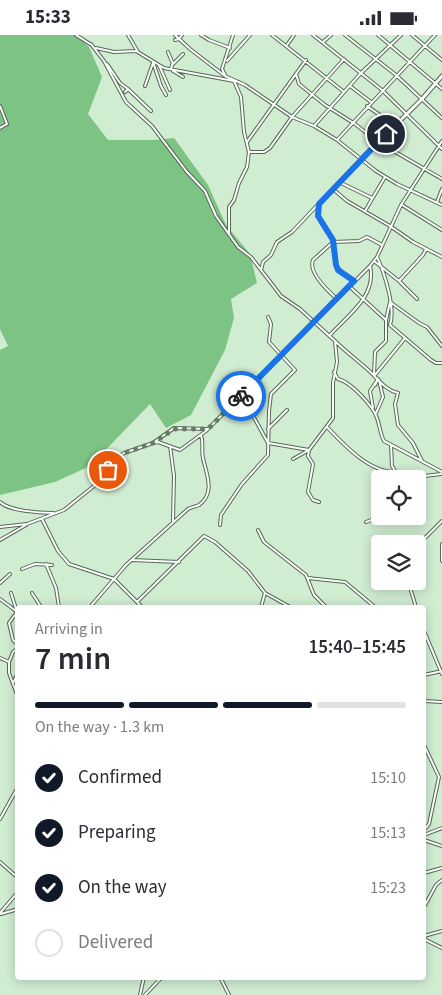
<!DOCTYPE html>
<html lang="en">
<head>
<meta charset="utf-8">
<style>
  body { margin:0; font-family:"Source Sans 3",sans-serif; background:#f2f2f3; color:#2b2b33; height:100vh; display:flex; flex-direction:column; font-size:19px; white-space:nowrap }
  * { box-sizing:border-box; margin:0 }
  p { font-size:16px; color:#7c7c81 }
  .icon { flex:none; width:28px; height:28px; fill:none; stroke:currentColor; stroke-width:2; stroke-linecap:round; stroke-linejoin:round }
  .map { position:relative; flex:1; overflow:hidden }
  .details { position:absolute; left:15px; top:570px; width:411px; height:375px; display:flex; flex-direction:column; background:#fff; border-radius:5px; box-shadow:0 2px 12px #0003 }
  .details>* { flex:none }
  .controls { position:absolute; left:371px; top:435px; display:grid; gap:10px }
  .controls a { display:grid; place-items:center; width:55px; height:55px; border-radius:5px; background:#fff; box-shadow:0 2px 12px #0003; font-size:25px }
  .pin { position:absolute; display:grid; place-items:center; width:42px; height:42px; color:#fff; margin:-21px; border:2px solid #fff; border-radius:50%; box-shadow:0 1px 5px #0007 }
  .courier { position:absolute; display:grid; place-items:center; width:50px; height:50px; margin:-25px; border:4px solid #1a73e8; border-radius:50%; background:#fff; color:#222; box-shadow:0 1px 6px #0007 }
  .summary em { font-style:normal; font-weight:600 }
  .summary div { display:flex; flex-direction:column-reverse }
  .summary { display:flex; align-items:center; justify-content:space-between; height:85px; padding:0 20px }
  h1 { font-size:32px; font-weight:600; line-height:38px }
  .bar { display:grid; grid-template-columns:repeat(4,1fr); gap:8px 5px; align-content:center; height:60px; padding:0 20px }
  .bar i { height:6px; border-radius:4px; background:#e1e1e2 }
  .bar .on { background:#111827 }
  .bar p { grid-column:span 4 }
  ol { padding:0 20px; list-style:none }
  li { display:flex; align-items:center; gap:15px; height:55px }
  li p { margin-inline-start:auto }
  li .icon { padding:5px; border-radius:50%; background:#111827; color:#fff; stroke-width:4 }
  li:last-child { color:#7c7c81 }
  li i { width:28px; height:28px; border:2px solid #e1e1e2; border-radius:50% }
  .status { display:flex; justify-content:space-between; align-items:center; height:35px; padding:0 25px; background:#fff; direction:ltr }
  .status svg { height:14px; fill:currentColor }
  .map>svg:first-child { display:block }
  .forest { fill:#7dc383 }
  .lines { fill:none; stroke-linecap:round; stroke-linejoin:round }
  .minor-casing { stroke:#526a53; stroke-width:4 }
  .tertiary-casing { stroke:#526a53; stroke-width:5 }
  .minor { stroke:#fff; stroke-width:2 }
  .tertiary { stroke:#fff; stroke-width:3 }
  .done { stroke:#697b6a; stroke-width:5; stroke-dasharray:0 9 }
  .route { stroke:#1a73e8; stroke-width:6 }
</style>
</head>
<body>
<div class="status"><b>15:33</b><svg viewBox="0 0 49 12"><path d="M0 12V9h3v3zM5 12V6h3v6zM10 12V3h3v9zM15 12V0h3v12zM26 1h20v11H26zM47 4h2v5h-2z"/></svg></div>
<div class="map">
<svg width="442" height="960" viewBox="0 0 442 960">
  <rect width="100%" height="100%" fill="#d0ecd1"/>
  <path class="forest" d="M0 0H76L89 12 102 42 88 79 108 105H153L174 103 208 150 226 190 250 219 257 248 231 264 234 283 225 315 191 380 166 393 150 369 90 431 55 447 0 460V315L8 311 0 294Z"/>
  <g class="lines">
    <g class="minor-casing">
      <path id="minor" d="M76 0 90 9
        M128 0 138 17
        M175 0 190 14 225 41 245 50 292 82 314 91 337 105 376 136 397 149 442 170
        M201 0 209 5 230 13
        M272 0 344 57
        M313 0 382 55 442 114
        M345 0 396 40 442 83
        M378 0 442 54
        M412 0 442 25
        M175 5 179 4 182 0
        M323 7 331 0
        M91 9 104 26 126 67 152 91 187 137 205 156 216 181 238 212 251 222 281 261 300 274 335 306 337 327 333 348V383L309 415 293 424
        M287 10 294 0
        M96 13 114 17 136 16 164 33 234 46 241 62 244 97 249 117 247 132 239 148 234 165 229 172V198
        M168 17 173 29
        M227 26 250 0
        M153 27 161 51 166 60
        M107 29 120 48 128 54
        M159 30 170 55
        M171 34 172 30 183 19
        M173 36 183 42
        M296 39 299 49 325 70 355 89 378 107 442 144
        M225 40 222 34 233 0
        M145 51 153 28
        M350 51 371 67
        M125 57 128 54 151 76
        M0 71 7 89 0 93
        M367 71 394 90
        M314 91 361 38 401 0
        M338 104 435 0
        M247 107 306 25
        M249 117H264L270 113 292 82 344 24
        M341 148 372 163
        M334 155 347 166 390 191 413 207 442 222
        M437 167 442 154
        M319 170 318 181 333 205 336 230 341 237 354 246
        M402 170 442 195
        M365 176 385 142
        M377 222C384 237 396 273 390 290L431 325 436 328H442
        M374 226 399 246 417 264
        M261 235 263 227 271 220 277 207 292 197 361 124
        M399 246 423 220 426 214
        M349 251 386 285
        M337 264C328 256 308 237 313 225L333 207 359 206 367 202 382 210
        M330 300C348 280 377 261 370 231
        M335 306C345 316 356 324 366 333 377 342 384 355 398 358L395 369 398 390 413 408 422 426
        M334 337 338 344C351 347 373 371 377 383 380 391 380 399 384 406L442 437
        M374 340 375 317 386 306V285L390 267 419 288 427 292 442 311
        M375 340 405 303
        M244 358 251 377 268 408 309 415
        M373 373 370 356 378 344 375 350
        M376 378 383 362 379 345
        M327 392C344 410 369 437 395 437L393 444
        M268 394 287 375
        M153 408 158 407 180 415 206 396 370 231 377 222 401 170 442 106
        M391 410 392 431 397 439 416 442 441 439
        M170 411 174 441 173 486
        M309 415 308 421 313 429 308 457 313 465 319 467
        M0 467C9 476 40 478 53 478
        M42 484 58 516 69 529 114 544 142 572
        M366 487 374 484 380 478
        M220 490 221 480 242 449 268 420 269 376 271 359 295 335 269 307 271 289 268 282
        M0 492 27 489 64 475 99 447 114 426 124 418 153 408 174 393 208 394
        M258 495 264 507 306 540 314 560 326 572
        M0 505 26 490
        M442 509V526
        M418 518 424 504 442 486
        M132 525 179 527
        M46 529 56 553 59 572
        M22 534 35 529 52 530
        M308 543 345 547 375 572
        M408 546 416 572
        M0 548 10 539
        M11 558 17 577 9 588 13 605 18 610
        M32 558 41 572
        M0 564 16 576
        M137 567 204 501 215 507 248 536 265 558 290 572
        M90 572 126 530 188 474C191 472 195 472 199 470 216 458 206 438 203 423 201 415 204 408 201 400
        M261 572 265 558
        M424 596 442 639
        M0 623 9 627V638L18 662
        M9 627 13 617 18 613
        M424 640 442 636
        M13 648 18 638
        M424 666 442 667
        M424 710 439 742 429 789 424 795
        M0 784 18 752
        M424 800 442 793
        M424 805 442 811
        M0 827 18 843
        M424 838 442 833
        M424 872 436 850 442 845
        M0 878 18 857
        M1 879 18 874
        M424 901 442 896
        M424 904 442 913
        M220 942 229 960
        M140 960 144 942
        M145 960 162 942"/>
    </g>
    <g class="tertiary-casing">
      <path id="tertiary" d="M361 124 422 64 442 41"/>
    </g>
    <use href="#minor" class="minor"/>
    <use href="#tertiary" class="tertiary"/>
  </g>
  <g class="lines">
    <path class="done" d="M108 435 114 426 124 418 153 408 174 394H208L241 361"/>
    <path class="route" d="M241 361 354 246 338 235 336 230 333 205 318 181 319 169 386 99"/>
  </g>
</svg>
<div class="controls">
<a><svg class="icon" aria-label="locate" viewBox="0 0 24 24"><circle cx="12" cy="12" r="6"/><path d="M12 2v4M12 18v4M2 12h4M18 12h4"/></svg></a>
<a><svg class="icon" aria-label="layers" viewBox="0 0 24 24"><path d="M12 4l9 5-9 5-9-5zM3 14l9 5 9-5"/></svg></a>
</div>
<div class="pin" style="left:108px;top:435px;background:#ea580c"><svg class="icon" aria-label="bag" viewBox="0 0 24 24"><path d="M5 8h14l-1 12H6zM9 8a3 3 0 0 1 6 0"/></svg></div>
<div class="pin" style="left:386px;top:99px;background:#1f2937"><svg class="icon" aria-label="home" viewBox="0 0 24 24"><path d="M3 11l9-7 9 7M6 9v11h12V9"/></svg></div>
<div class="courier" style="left:241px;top:361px"><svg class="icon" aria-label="bike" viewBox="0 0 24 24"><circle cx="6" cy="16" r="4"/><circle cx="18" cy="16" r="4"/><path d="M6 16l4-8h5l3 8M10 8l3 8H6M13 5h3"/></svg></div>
<section class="details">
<div class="summary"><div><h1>7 min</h1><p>Arriving in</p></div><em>15:40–15:45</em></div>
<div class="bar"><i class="on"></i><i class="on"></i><i class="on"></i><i></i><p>On the way · 1.3 km</p></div>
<ol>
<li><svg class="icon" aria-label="check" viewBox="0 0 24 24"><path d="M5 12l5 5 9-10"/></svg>Confirmed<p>15:10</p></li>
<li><svg class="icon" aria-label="check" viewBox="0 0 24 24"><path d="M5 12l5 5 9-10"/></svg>Preparing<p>15:13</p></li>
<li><svg class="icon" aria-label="check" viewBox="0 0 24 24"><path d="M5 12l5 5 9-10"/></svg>On the way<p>15:23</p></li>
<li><i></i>Delivered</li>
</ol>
</section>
</div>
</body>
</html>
